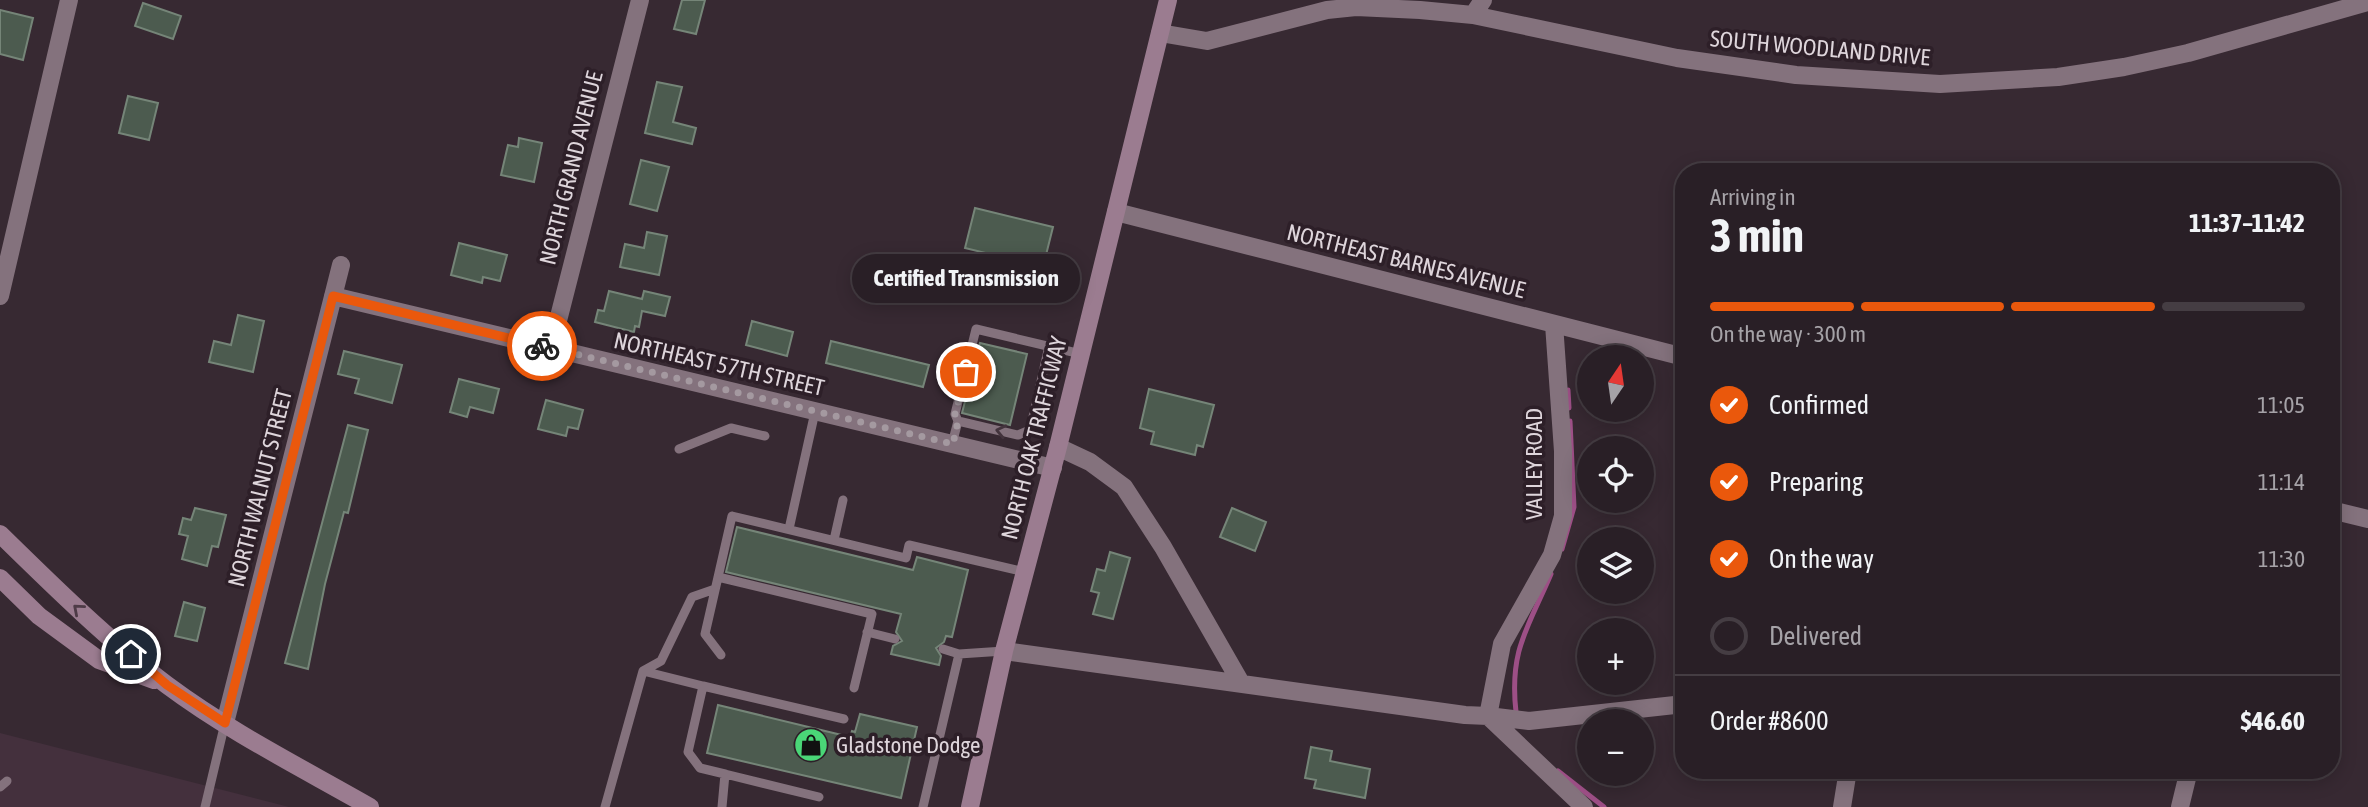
<!DOCTYPE html>
<html lang="en">
<head>
<meta charset="utf-8">
<style>
  body { margin:0; font-family:"Asap Condensed",sans-serif; background:#31272e; color:#f1f3f6; height:100vh; display:flex; flex-direction:column; font-size:26px; white-space:nowrap }
  * { box-sizing:border-box; margin:0 }
  p { font-size:23px; color:#a5a2a7 }
  .icon { flex:none; width:38px; height:38px; fill:none; stroke:currentColor; stroke-width:2; stroke-linecap:round; stroke-linejoin:round }
  .map { position:relative; flex:1; overflow:hidden }
  .panel { position:absolute; left:1675px; top:163px; width:665px; height:616px; display:flex; flex-direction:column; background:#291f26; border-radius:28px; box-shadow:0 4px 18px #0003,0 0 0 2px #453d43 }
  .panel>* { flex:none }
  .needle { width:46px; rotate:13deg }
  .tools { position:absolute; left:1577px; top:345px; display:grid; gap:14px }
  .tools a { display:grid; place-items:center; width:77px; height:77px; border-radius:50%; background:#291f26; box-shadow:0 4px 18px #0003,0 0 0 2px #453d43; font-size:35px }
  .pin { position:absolute; display:grid; place-items:center; width:60px; height:60px; color:#fff; margin:-30px; border:4px solid #fff; border-radius:50%; box-shadow:0 2px 7px #0007 }
  .courier { position:absolute; display:grid; place-items:center; width:70px; height:70px; margin:-35px; border:5px solid #ea580c; border-radius:50%; background:#fff; color:#222; box-shadow:0 2px 9px #0007 }
  .bubble { position:absolute; height:49px; border-radius:24px; background:#291f26; box-shadow:0 4px 18px #0003,0 0 0 2px #453d43; font-size:23px; font-weight:700; line-height:49px; text-align:center }
  .headline em { font-style:normal; font-weight:700 }
  .headline div { display:flex; flex-direction:column-reverse }
  .headline { display:flex; align-items:center; justify-content:space-between; height:119px; padding:0 35px }
  h1 { font-size:46px; font-weight:700; line-height:52px }
  .bar { display:grid; grid-template-columns:repeat(4,1fr); gap:10px 7px; align-content:center; height:84px; padding:0 35px }
  .bar i { height:9px; border-radius:5px; background:#453d43 }
  .bar .on { background:#ea580c }
  .bar p { grid-column:span 4 }
  .line { display:flex; align-items:center; gap:18px; padding:0 35px; border-top:2px solid #453d43 }
  .line div { flex:1 }
  ol { padding:0 35px; list-style:none }
  li { display:flex; align-items:center; gap:21px; height:77px }
  li p { margin-inline-start:auto }
  li .icon { padding:7px; border-radius:50%; background:#ea580c; color:#fff; stroke-width:4 }
  li:last-child { color:#a5a2a7 }
  li i { width:38px; height:38px; border:4px solid #453d43; border-radius:50% }
  .map>svg:first-child { display:block }
  .built { fill:#44303d }
  .lines { fill:none; stroke-linecap:round; stroke-linejoin:round }
  .stream { stroke:#9d4f86; stroke-width:5 }
  .building { fill:#4c5b4f; stroke:#758578; stroke-width:2 }
  .lane { stroke:#84727d; stroke-width:9 }
  .street { stroke:#84727d; stroke-width:18 }
  .secondary { stroke:#9b7c90; stroke-width:18 }
  .oneway { stroke:#43343d }
  .oneway2 { stroke:#4e3b47 }
  .done { stroke:#a499a0; stroke-width:7; stroke-dasharray:0 12.6 }
  .route { stroke:#ea580c; stroke-width:9 }
  .labels { text-anchor:middle; dominant-baseline:central; stroke-width:7; stroke-linejoin:round; paint-order:stroke }
  .street-label { font-size:23px; fill:#ded5db; stroke:#2d1f28 }
  .poi-label { font-size:23px; fill:#ded5db; stroke:#2d1f28; text-anchor:start }
</style>
</head>
<body>
<div class="map">
<svg width="2368" height="807" viewBox="0 0 2368 807">
  <rect width="100%" height="100%" fill="#372932"/>
  <path class="built" d="M0 733 289 807H0Z"/>
  <g class="lines">
    <path class="stream" d="M1568 390 1569 408
      M1562 549 1574 507 1570 421
      M1516 712C1509 650 1528 628 1551 574
      M1558 771 1604 807"/>
  </g>
  <path class="building" d="M682 0H705L696 34 674 29Z
    M143 3 181 16 173 39 135 26Z
    M0 10 33 18 23 60 0 54Z
    M657 82 682 87 673 122 696 128 692 144 645 133Z
    M128 96 158 103 149 140 119 133Z
    M519 138 542 143 534 182 501 175 508 145 518 147Z
    M641 160 669 167 657 211 630 204Z
    M975 208 1053 227 1043 267 965 248Z
    M647 232 667 236 659 275 620 267 625 244 644 248Z
    M459 243 507 255 500 281 483 277 482 283 451 275Z
    M609 291 642 299 644 291 670 297 665 316 642 311 639 327 635 326 634 332 595 322 598 310 604 311Z
    M238 315 264 321 253 372 209 362 214 341 231 345Z
    M752 321 793 332 787 356 746 345Z
    M831 341 929 365 923 387 826 363Z
    M980 343 1027 354 1010 425 962 413Z
    M344 351 402 365 392 403 355 393 359 379 338 374Z
    M459 379 499 389 493 413 470 407 467 417 450 412Z
    M1149 389 1214 405 1203 447 1197 445 1195 455 1151 444 1154 432 1140 428Z
    M546 400 583 410 578 429 568 427 566 436 538 429Z
    M348 425 368 430 348 513 344 512 325 584 308 669 285 663Z
    M195 508 226 515 218 547 212 546 207 566 182 559 188 536 179 534 183 518 191 520Z
    M1232 508 1266 522 1255 551 1220 537Z
    M737 527 913 570 917 557 968 570 952 637 946 636 944 642 936 648 941 656 939 665 891 654 893 646 902 641 896 632 901 614 726 572Z
    M1110 552 1130 558 1113 619 1093 614 1099 593 1091 591 1097 569 1105 571Z
    M184 602 205 608 197 641 175 636Z
    M718 705 850 737 852 731 855 732 860 714 917 727 901 798 707 753Z
    M1311 747 1332 751 1330 761 1370 769 1365 798 1314 788 1316 780 1305 778Z"/>
  <g class="lines">
    <path class="lane" d="M958 421 1018 435 1030 430 1049 346
      M952 444 958 421 955 414 976 329 1081 354
      M679 449 731 428 765 436
      M789 529 815 412
      M834 540 843 500
      M718 577 872 614 854 688
      M867 632 895 639
      M943 649 959 654
      M721 655 705 634 732 516 906 558 909 545 1025 572
      M643 671 661 661 692 597 715 589
      M703 686 844 719
      M725 774 819 797
      M0 787 7 781
      M205 807 225 723
      M605 807 643 671 703 686 688 752 700 768 725 774 722 807
      M923 807 959 654 1004 651"/>
    <path class="street" d="M1473 15 1483 0
      M1160 33 1207 41 1327 10 1356 7 1420 10 1473 15 1677 58 1796 75 1940 84 2058 77 2124 67 2188 53 2368 2
      M1116 212 1684 357
      M0 296 69 0
      M333 296 1053 468
      M1554 324 1563 451V516L1552 555 1502 644 1488 716 1529 721 1684 704
      M551 348 640 0
      M1058 447 1090 462 1124 487 1163 547 1241 683
      M2331 510 2368 519
      M1004 651 1465 715 1488 716 1584 807
      M225 723 341 265
      M1842 807 1848 770
      M2180 807 2189 770"/>
    <path class="secondary" d="M0 534C53 586 108 640 167 685 230 732 302 768 370 807
      M0 578 39 616 99 660 154 680
      M970 807 1004 651 1058 447 1168 0"/>
  </g>
  <defs><path id="oneway-chevron" d="M-2-3.5L2.5 0L-2 3.5" fill="none" stroke-width="1.6" stroke-linecap="round" stroke-linejoin="round" transform="scale(1.75)"/></defs>
  <use class="oneway" href="#oneway-chevron" transform="translate(1001 431) rotate(-167)"/>
  <use class="oneway2" href="#oneway-chevron" transform="translate(78 609) rotate(-139)"/>
  <g class="lines">
    <path class="done" d="M542 346 953 444 958 421 955 414 966 372"/>
    <path class="route" d="M131 654 167 685 225 723 333 296 542 346"/>
  </g>
  <defs>
    <g id="shop-disc" transform="scale(1.75)"><circle r="9.5" fill="#4ad677" stroke="#2d1f28"/><path d="M-5-2.5h2.3a2.7 3.5 0 0 1 5.4 0H5L5.5 6h-11ZM-1.5-2.5h3a1.5 2.3 0 0 0-3 0Z" fill="#111"/></g>
  </defs>
  <g fill-rule="evenodd">
    <use href="#shop-disc" x="811" y="745"/>
  </g>
  <g class="labels">
    <g class="street-label">
      <text transform="translate(1820 48) rotate(5)">SOUTH WOODLAND DRIVE</text>
      <text transform="translate(571 168) rotate(-76)">NORTH GRAND AVENUE</text>
      <text transform="translate(1406 261) rotate(14)">NORTHEAST BARNES AVENUE</text>
      <text transform="translate(719 364) rotate(13)">NORTHEAST 57TH STREET</text>
      <text transform="translate(1034 438) rotate(-76)">NORTH OAK TRAFFICWAY</text>
      <text transform="translate(1534 464) rotate(-90)">VALLEY ROAD</text>
      <text transform="translate(260 488) rotate(-76)">NORTH WALNUT STREET</text>
    </g>
    <g class="poi-label">
      <text x="836" y="745">Gladstone Dodge</text>
    </g>
  </g>
</svg>
<div class="tools">
<a><svg class="needle" viewBox="-14 -14 28 28"><path d="M0-13l5 13h-10z" fill="#e53935"/><path d="M0 13l5-13h-10z" fill="#a5a2a7"/></svg></a>
<a><svg class="icon" aria-label="locate" viewBox="0 0 24 24"><circle cx="12" cy="12" r="6"/><path d="M12 2v4M12 18v4M2 12h4M18 12h4"/></svg></a>
<a><svg class="icon" aria-label="layers" viewBox="0 0 24 24"><path d="M12 4l9 5-9 5-9-5zM3 14l9 5 9-5"/></svg></a>
<a>+</a>
<a>−</a>
</div>
<div class="pin" style="left:966px;top:372px;background:#ea580c"><svg class="icon" aria-label="bag" viewBox="0 0 24 24"><path d="M5 8h14l-1 12H6zM9 8a3 3 0 0 1 6 0"/></svg></div>
<div class="pin" style="left:131px;top:654px;background:#1f2937"><svg class="icon" aria-label="home" viewBox="0 0 24 24"><path d="M3 11l9-7 9 7M6 9v11h12V9"/></svg></div>
<div class="courier" style="left:542px;top:346px"><svg class="icon" aria-label="bike" viewBox="0 0 24 24"><circle cx="6" cy="16" r="4"/><circle cx="18" cy="16" r="4"/><path d="M6 16l4-8h5l3 8M10 8l3 8H6M13 5h3"/></svg></div>
<div class="bubble" style="left:852px;top:254px;width:228px">Certified Transmission</div>
<section class="panel">
<div class="headline"><div><h1>3 min</h1><p>Arriving in</p></div><em>11:37–11:42</em></div>
<div class="bar"><i class="on"></i><i class="on"></i><i class="on"></i><i></i><p>On the way · 300 m</p></div>
<ol>
<li><svg class="icon" aria-label="check" viewBox="0 0 24 24"><path d="M5 12l5 5 9-10"/></svg>Confirmed<p>11:05</p></li>
<li><svg class="icon" aria-label="check" viewBox="0 0 24 24"><path d="M5 12l5 5 9-10"/></svg>Preparing<p>11:14</p></li>
<li><svg class="icon" aria-label="check" viewBox="0 0 24 24"><path d="M5 12l5 5 9-10"/></svg>On the way<p>11:30</p></li>
<li><i></i>Delivered</li>
</ol>
<div class="line" style="height:91px"><div>Order #8600</div><b>$46.60</b></div>
</section>
</div>
</body>
</html>
